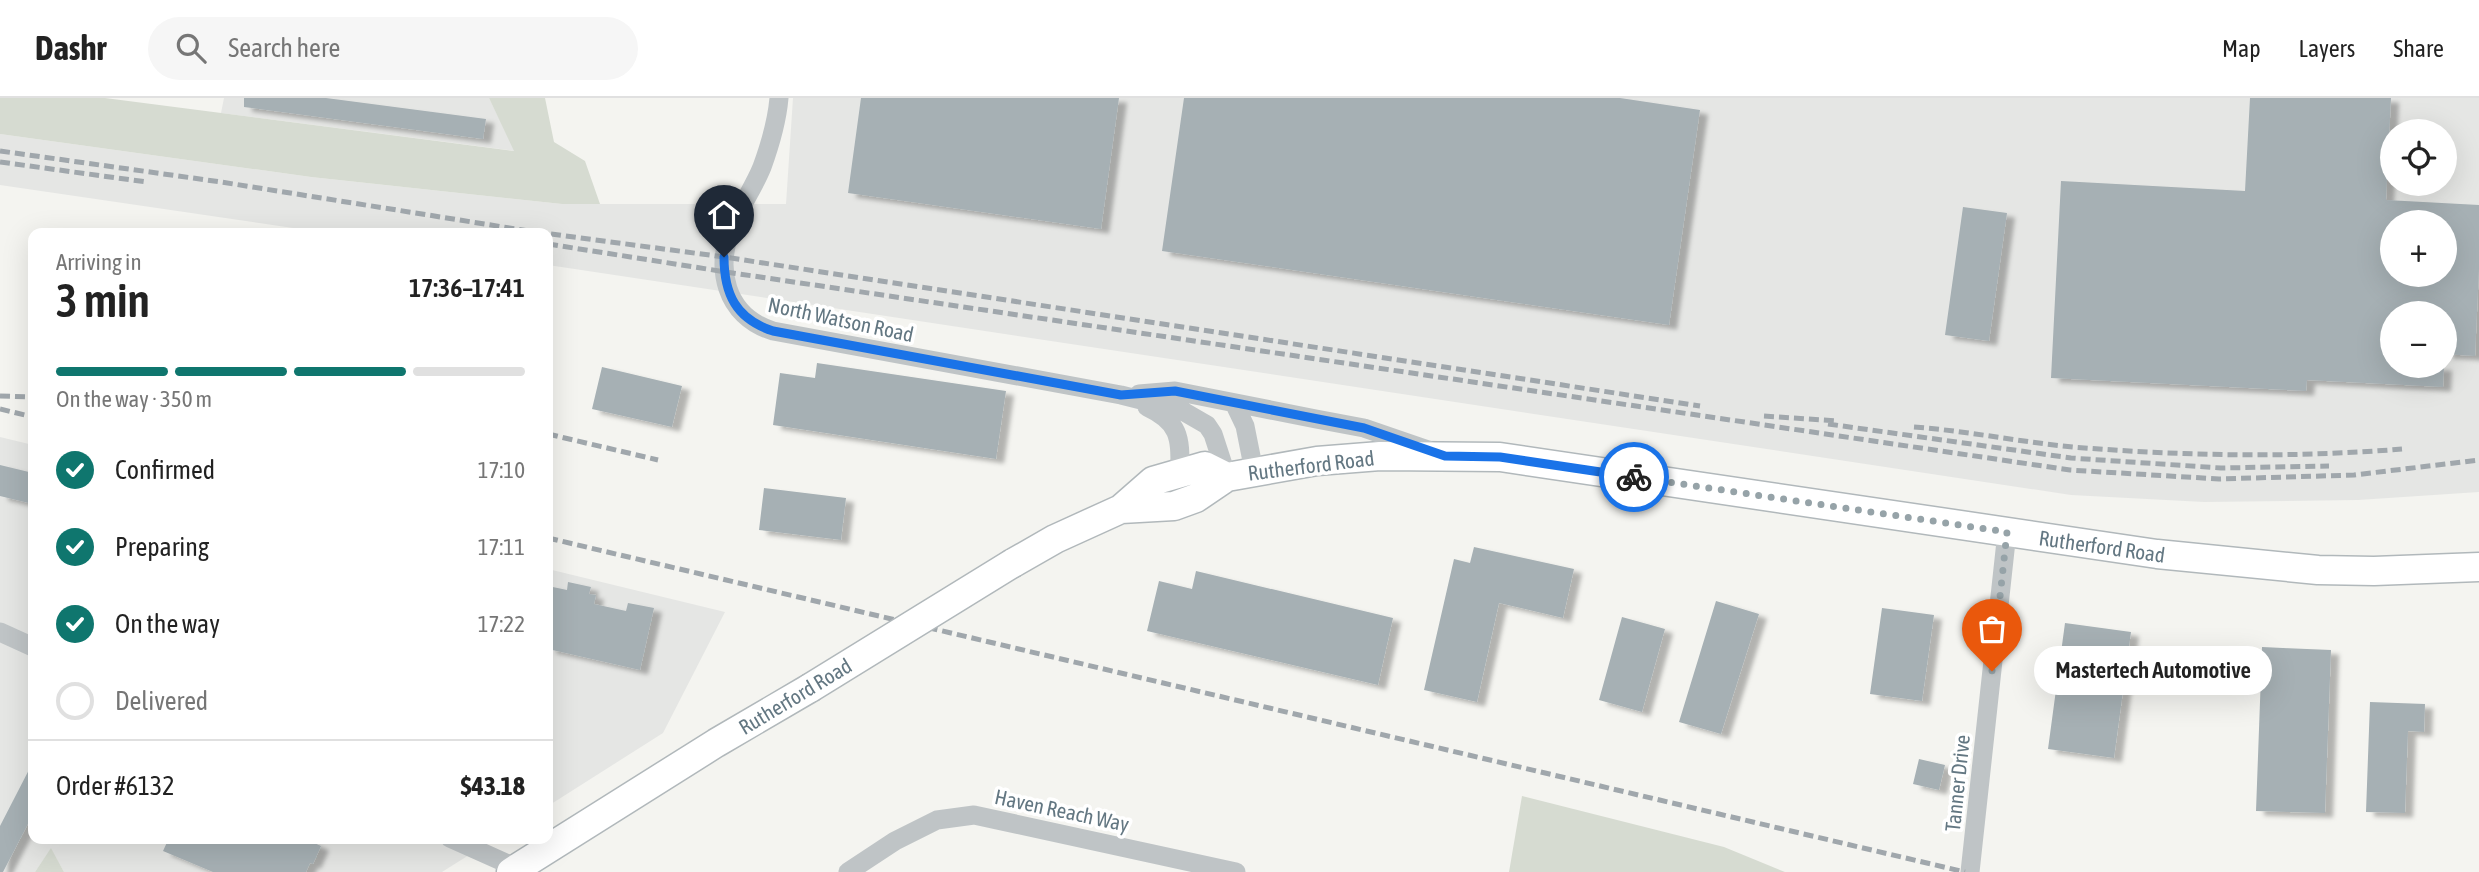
<!DOCTYPE html>
<html lang="en">
<head>
<meta charset="utf-8">
<style>
  body { margin:0; font-family:"Asap Condensed",sans-serif; background:#f6f6f6; color:#222; height:100vh; display:flex; flex-direction:column; font-size:26px; white-space:nowrap }
  * { box-sizing:border-box; margin:0 }
  p { font-size:23px; color:#767676 }
  .icon { flex:none; width:38px; height:38px; fill:none; stroke:currentColor; stroke-width:2; stroke-linecap:round; stroke-linejoin:round }
  .map { position:relative; flex:1; overflow:hidden }
  .sheet { position:absolute; left:28px; top:130px; width:525px; height:616px; display:flex; flex-direction:column; background:#fff; border-radius:14px; box-shadow:0 7px 28px #0002 }
  .sheet>* { flex:none }
  .fabs { position:absolute; left:2380px; top:21px; display:grid; gap:14px }
  .fabs a { display:grid; place-items:center; width:77px; height:77px; border-radius:50%; background:#fff; box-shadow:0 7px 28px #0002; font-size:35px }
  .pin { position:absolute; display:grid; place-items:center; width:60px; height:60px; color:#fff; margin:-72px -30px; border-radius:50% 50% 50% 0; rotate:-45deg; box-shadow:0 0 7px #0007 }
  .pin .icon { rotate:45deg }
  .courier { position:absolute; display:grid; place-items:center; width:70px; height:70px; margin:-35px; border:5px solid #1a73e8; border-radius:50%; background:#fff; color:#222; box-shadow:0 2px 9px #0007 }
  .bubble { position:absolute; height:49px; border-radius:24px; background:#fff; box-shadow:0 7px 28px #0002; font-size:23px; font-weight:600; line-height:49px; text-align:center }
  .head em { font-style:normal; font-weight:600 }
  .head div { display:flex; flex-direction:column-reverse }
  .head { display:flex; align-items:center; justify-content:space-between; height:119px; padding:0 28px }
  h1 { font-size:46px; font-weight:600; line-height:52px }
  .bar { display:grid; grid-template-columns:repeat(4,1fr); gap:10px 7px; align-content:center; height:84px; padding:0 28px }
  .bar i { height:9px; border-radius:5px; background:#e0e0e0 }
  .bar .selected { background:#0f766e }
  .bar p { grid-column:span 4 }
  .line { display:flex; align-items:center; gap:18px; padding:0 28px; border-top:2px solid #e0e0e0 }
  .line div { flex:1 }
  ol { padding:0 28px; list-style:none }
  li { display:flex; align-items:center; gap:21px; height:77px }
  li p { margin-inline-start:auto }
  li .icon { padding:7px; border-radius:50%; background:#0f766e; color:#fff; stroke-width:4 }
  li:last-child { color:#767676 }
  li i { width:38px; height:38px; border:4px solid #e0e0e0; border-radius:50% }
  header { display:flex; align-items:center; gap:42px; box-sizing:border-box; height:98px; padding:0 35px; background:#fff; border-bottom:2px solid #e0e0e0 }
  header strong { font-size:33px }
  nav { display:flex; gap:38px; margin-inline-start:auto; font-size:24px }
  .search { width:490px; height:63px; background:#f6f6f6; display:flex; align-items:center; gap:18px; box-sizing:border-box; padding:0 24px; border-radius:38px; color:#767676; font-size:26px }
  .map>svg:first-child { display:block }
  .built { fill:#e5e6e4; fill-rule:evenodd }
  .green { fill:#d6dbd1 }
  .building { fill:#a6b0b4; fill-rule:evenodd; filter:url(#shadow) }
  .lines { fill:none; stroke-linecap:round; stroke-linejoin:round }
  .secondary-casing { stroke:#b1b8bb; stroke-width:31 }
  .street { stroke:#bfc4c6; stroke-width:19 }
  .secondary { stroke:#fff; stroke-width:28 }
  .rail { stroke:#a0a7ac; stroke-width:5; stroke-dasharray:10 5; stroke-linecap:butt }
  .secondary-bridge-casing { stroke:#b1b8bb; stroke-width:31; stroke-linecap:butt }
  .secondary-bridge { stroke:#fff; stroke-width:28 }
  .done { stroke:#96a3a8; stroke-width:7; stroke-dasharray:0 12.6 }
  .route { stroke:#1a73e8; stroke-width:9 }
  .labels { text-anchor:middle; dominant-baseline:central; stroke-width:7; stroke-linejoin:round; paint-order:stroke }
  .street-label { font-size:21px; fill:#637782; stroke:#fff }
</style>
</head>
<body>
<header>
<strong>Dashr</strong>
<div class="search"><svg class="icon" aria-label="search" viewBox="0 0 24 24"><circle cx="10" cy="10" r="6"/><path d="M15 15l6 6"/></svg>Search here</div>
<nav><a>Map</a><a>Layers</a><a>Share</a></nav>
</header>
<div class="map">
<svg width="2479" height="774" viewBox="0 0 2479 774">
  <defs>
    <filter id="shadow"><feDropShadow dx="8" dy="4.5" stdDeviation="2" flood-color="#0004"/></filter>
  </defs>
  <rect width="100%" height="100%" fill="#f4f4f0"/>
  <path class="built" d="M224 0H489L515 53 221 15Z
    M793 0H2479V394L2358 402 2204 404 2071 397 548 167V135H327L0 87V36L311 79 562 106H786ZM2392 33H2445V86H2392ZM2392 124H2445V177H2392ZM2392 215H2445V268H2392Z
    M0 339 33 347V740H496L442 774H64L51 751 35 774H0Z
    M548 471 725 514 663 635 548 708Z"/>
  <path class="green" d="M0 0H105L514 53 489 0H545L554 44 585 63 600 106H562L311 79 0 36Z
    M1522 698 1724 749 1785 774H1509Z
    M51 750 64 774H35Z"/>
  <path class="building" d="M244 0H326L486 21 483 41 244 9Z
    M861 0H1119L1101 131 848 95Z
    M1184 0H1620L1700 12 1669 227 1162 153Z
    M2250 0H2391L2386 102 2479 107V170L2475 258 2445 256V215H2392V268H2444L2443 289 2307 282 2306 293 2051 280 2061 83 2245 93ZM2392 124H2445V177H2392Z
    M1963 109 2007 115 1989 243 1945 237Z
    M817 265 1006 293 996 361 773 327 780 275 815 280Z
    M602 269 682 288 672 329 592 311Z
    M0 367 33 375V406L0 398Z
    M764 390 846 400 841 442 759 432Z
    M1474 449 1574 471 1563 520 1499 505 1477 604 1424 592 1454 461 1470 465Z
    M1196 473 1393 520 1378 587 1147 533 1159 483 1192 491Z
    M568 484 591 489 589 496 596 497 594 506 626 513 628 505 654 510 640 572 548 551V488L567 492Z
    M1716 503 1759 516 1721 636 1679 624Z
    M1882 510 1934 517 1922 603 1870 596Z
    M1622 519 1665 531 1642 614 1599 602Z
    M2065 525 2131 534 2114 660 2048 651Z
    M2262 549 2331 552 2325 715 2256 713Z
    M2370 604 2425 606 2424 634 2408 633 2405 715 2366 714Z
    M1919 661 1945 667 1939 692 1913 686Z
    M33 664V716L3 774H0V728Z
    M169 740H303L321 748 313 766 310 765 306 774H213L163 753Z"/>
  <g class="lines">
    <g class="secondary-casing">
      <path id="secondary" d="M1121 411 1174 408 1196 400 1227 379 1317 363 1380 358 1500 359 2157 456 2318 472 2374 473 2479 469
        M1013 465 1055 441 1121 411 1153 383 1205 368 1227 379
        M511 774 716 645 810 590"/>
    </g>
    <path class="street" d="M779 0C777 23 770 47 762 69 754 89 741 107 733 127 714 170 725 218 773 233L1121 297 1181 312 1207 327 1213 336 1227 379
      M1139 296 1175 293 1316 321 1364 330 1428 352
      M1234 305 1245 328 1254 373
      M1147 309C1181 325 1180 340 1180 374
      M0 534 33 549
      M450 740 517 770 519 774
      M848 774 895 743 937 722 974 717 1236 774
      M1970 774 2007 434"/>
    <use href="#secondary" class="secondary"/>
    <path class="rail" d="M0 53 221 84 541 135
      M0 64 147 84
      M551 136 724 159 1700 308
      M548 146 726 174 2070 372 2219 381 2354 377 2479 362
      M0 298 33 299
      M0 311 33 319
      M1764 318 1838 323
      M1828 326 2071 360 2221 370 2329 368
      M1914 329C1968 333 2020 344 2073 349 2182 358 2293 360 2402 351
      M548 336 658 362
      M548 440 1965 774"/>
    <g class="secondary-bridge-casing">
      <path id="secondary-bridge" d="M810 590 1013 465"/>
    </g>
    <use href="#secondary-bridge" class="secondary-bridge"/>
  </g>
  <g class="lines">
    <path class="done" d="M1634 379 2007 434 1992 573"/>
    <path class="route" d="M724 159C724 196 736 221 773 233L1121 297 1175 293 1364 330 1445 358 1500 359 1634 379"/>
  </g>
  <g class="labels">
    <g class="street-label">
      <text transform="translate(841 221) rotate(12)">North Watson Road</text>
      <text transform="translate(1311 367) rotate(-7)">Rutherford Road</text>
      <text transform="translate(2102 448) rotate(8)">Rutherford Road</text>
      <text transform="translate(795 598) rotate(-31)">Rutherford Road</text>
      <text transform="translate(1957 685) rotate(-84)">Tanner Drive</text>
      <text transform="translate(1062 712) rotate(12)">Haven Reach Way</text>
    </g>
  </g>
</svg>
<div class="fabs">
<a><svg class="icon" aria-label="locate" viewBox="0 0 24 24"><circle cx="12" cy="12" r="6"/><path d="M12 2v4M12 18v4M2 12h4M18 12h4"/></svg></a>
<a>+</a>
<a>−</a>
</div>
<div class="pin" style="left:1992px;top:573px;background:#ea580c"><svg class="icon" aria-label="bag" viewBox="0 0 24 24"><path d="M5 8h14l-1 12H6zM9 8a3 3 0 0 1 6 0"/></svg></div>
<div class="pin" style="left:724px;top:159px;background:#1f2937"><svg class="icon" aria-label="home" viewBox="0 0 24 24"><path d="M3 11l9-7 9 7M6 9v11h12V9"/></svg></div>
<div class="courier" style="left:1634px;top:379px"><svg class="icon" aria-label="bike" viewBox="0 0 24 24"><circle cx="6" cy="16" r="4"/><circle cx="18" cy="16" r="4"/><path d="M6 16l4-8h5l3 8M10 8l3 8H6M13 5h3"/></svg></div>
<div class="bubble" style="left:2034px;top:548px;width:238px">Mastertech Automotive</div>
<section class="sheet">
<div class="head"><div><h1>3 min</h1><p>Arriving in</p></div><em>17:36–17:41</em></div>
<div class="bar"><i class="selected"></i><i class="selected"></i><i class="selected"></i><i></i><p>On the way · 350 m</p></div>
<ol>
<li><svg class="icon" aria-label="check" viewBox="0 0 24 24"><path d="M5 12l5 5 9-10"/></svg>Confirmed<p>17:10</p></li>
<li><svg class="icon" aria-label="check" viewBox="0 0 24 24"><path d="M5 12l5 5 9-10"/></svg>Preparing<p>17:11</p></li>
<li><svg class="icon" aria-label="check" viewBox="0 0 24 24"><path d="M5 12l5 5 9-10"/></svg>On the way<p>17:22</p></li>
<li><i></i>Delivered</li>
</ol>
<div class="line" style="height:91px"><div>Order #6132</div><b>$43.18</b></div>
</section>
</div>
</body>
</html>
